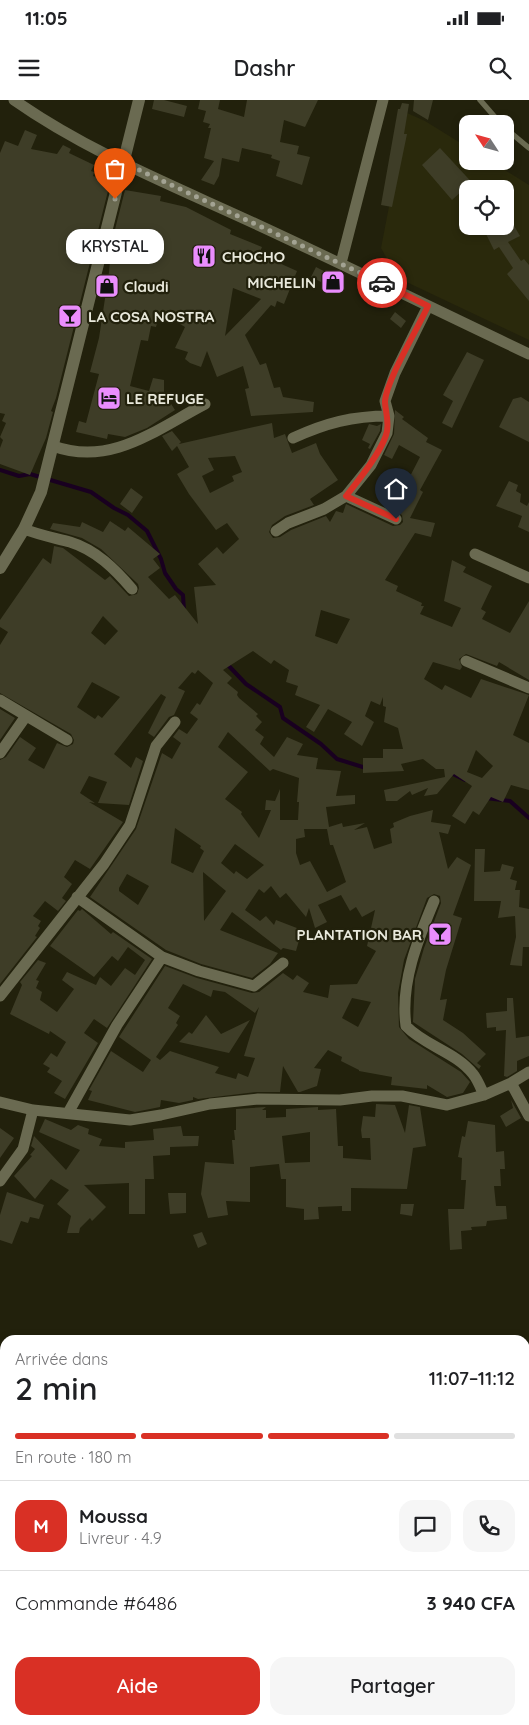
<!DOCTYPE html>
<html lang="fr">
<head>
<meta charset="utf-8">
<style>
  body { margin:0; font-family:Quicksand,sans-serif; background:#f6f6f6; color:#202124; height:100vh; display:flex; flex-direction:column; font-size:19px; white-space:nowrap }
  * { box-sizing:border-box; margin:0 }
  p { font-size:16px; color:#757577 }
  .icon { flex:none; width:28px; height:28px; fill:none; stroke:currentColor; stroke-width:2; stroke-linecap:round; stroke-linejoin:round }
  .map { position:relative; flex:1; overflow:hidden }
  .panel { position:absolute; left:0px; top:1235px; width:530px; height:390px; display:flex; flex-direction:column; background:#fff; border-radius:15px 15px 0 0; box-shadow:0 2px 8px #0003 }
  .panel>* { flex:none }
  .needle { width:32px; rotate:306deg }
  .fabs { position:absolute; left:459px; top:15px; display:grid; gap:10px }
  .fabs a { display:grid; place-items:center; width:55px; height:55px; border-radius:10px; background:#fff; box-shadow:0 2px 8px #0003; font-size:25px }
  .pin { position:absolute; display:grid; place-items:center; width:42px; height:42px; color:#fff; margin:-51px -21px; border-radius:50% 50% 50% 0; rotate:-45deg; box-shadow:0 0 5px #0007 }
  .pin .icon { rotate:45deg }
  .courier { position:absolute; display:grid; place-items:center; width:50px; height:50px; margin:-25px; border:4px solid #d93025; border-radius:50%; background:#fff; color:#222; box-shadow:0 1px 6px #0007 }
  .bubble { position:absolute; height:35px; border-radius:15px; background:#fff; box-shadow:0 2px 8px #0003; font-size:16px; font-weight:600; line-height:35px; text-align:center }
  .summary em { font-style:normal; font-weight:600 }
  .summary div { display:flex; flex-direction:column-reverse }
  .summary { display:flex; align-items:center; justify-content:space-between; height:85px; padding:0 15px }
  h1 { font-size:32px; font-weight:600; line-height:38px }
  .bar { display:grid; grid-template-columns:repeat(4,1fr); gap:8px 5px; align-content:center; height:60px; padding:0 15px }
  .bar i { height:6px; border-radius:4px; background:#e0e0e0 }
  .bar .selected { background:#d93025 }
  .bar p { grid-column:span 4 }
  .line { display:flex; align-items:center; gap:12px; padding:0 15px; border-top:1px solid #e0e0e0 }
  .line div { flex:1 }
  .round { display:grid; place-items:center; flex:none; width:52px; height:52px; border-radius:15px; background:#f6f6f6 }
  .primary-button { display:flex; gap:10px; margin-top:auto; padding:10px 15px }
  .primary-button a { flex:1; height:58px; border-radius:15px; background:#d93025; color:#fff; font-size:20px; font-weight:600; line-height:58px; text-align:center }
  .primary-button a+a { background:#f6f6f6; color:#202124 }
  .status { display:flex; justify-content:space-between; align-items:center; height:35px; padding:0 25px; background:#fff; direction:ltr }
  .status svg { height:14px; fill:currentColor }
  header { display:flex; justify-content:space-between; align-items:center; height:65px; padding:0 15px; background:#fff; font-size:22px; font-weight:600 }
  .map>svg:first-child { display:block }
  .built { fill:#2a290c; fill-rule:evenodd }
  .lines { fill:none; stroke-linecap:round; stroke-linejoin:round }
  .stream { stroke:#190020; stroke-width:4 }
  .building { fill:#3e3d27; fill-rule:evenodd }
  .service { stroke:#6a6a51; stroke-width:5.5 }
  .minor { stroke:#6a6a51; stroke-width:11 }
  .tertiary { stroke:#6a6a51; stroke-width:12 }
  .done { stroke:#a3a393; stroke-width:5; stroke-dasharray:0 9 }
  .route { stroke:#d93025; stroke-width:6 }
  .labels { text-anchor:middle; dominant-baseline:central; stroke-width:4.5; stroke-linejoin:round; paint-order:stroke }
  .poi-label { font-size:15px; font-weight:bold; fill:#e9e9dc; stroke:#22210c; text-anchor:start }
</style>
</head>
<body>
<div class="status"><b>11:05</b><svg viewBox="0 0 49 12"><path d="M0 12V9h3v3zM5 12V6h3v6zM10 12V3h3v9zM15 12V0h3v12zM26 1h20v11H26zM47 4h2v5h-2z"/></svg></div>
<header><svg class="icon" aria-label="menu" viewBox="0 0 24 24"><path d="M4 6h16M4 12h16M4 18h16"/></svg>Dashr<svg class="icon" aria-label="search" viewBox="0 0 24 24"><circle cx="10" cy="10" r="6"/><path d="M15 15l6 6"/></svg></header>
<div class="map">
<svg width="529" height="1625" viewBox="0 0 529 1625">
  <rect width="100%" height="100%" fill="#22210c"/>
  <path class="built" d="M407 13 425 21 467 47 468 61H490L529 85V240L398 178 381 148ZM468 89H505V126H468Z"/>
  <g class="lines">
    <path class="stream" d="M0 370 19 376 30 374 91 392 114 408 128 415 147 431 161 459 165 473 176 489 183 495 184 511
      M227 564 246 584 280 607 283 618 321 644 337 659 366 668
      M451 673 465 680
      M486 698 510 701 529 718"/>
  </g>
  <path class="building" d="M154 0H164L187 6 184 17 152 9Z
    M200 0H220L218 9 244 17 247 0H318L305 27 284 20 280 42 299 46 297 54 310 57 302 85 276 76 280 61 271 58 272 55 242 48 239 62 222 58 219 76 214 85 201 80 214 61 204 58 211 28H208L210 24 203 22 206 11 198 9Z
    M414 0H433L428 20 413 11Z
    M402 3 409 4 404 34H407L392 107 381 105 398 9H400Z
    M25 30 37 35 31 49 57 54 63 45 71 49 69 53 94 65 91 71 94 72 93 76 110 83 56 298 51 311 53 312 46 338 30 375 0 364V348L3 340 0 337 6 323 2 321 5 314 0 313V53L5 41 18 46Z
    M440 48 478 89H464L452 100 422 65Z
    M125 90 161 96 160 101 186 107 231 130 230 134 262 147 259 154 297 171 284 204 277 201 275 207 271 205 245 235 260 265 266 263 274 288 280 287 283 297 314 302 313 312 251 316 245 289 249 288 243 266 217 277 207 251 201 267 190 263 185 259 188 252 175 248 185 227 160 212 156 227 151 226 148 241 141 240 130 286 149 291 153 278 164 280V293L175 310 147 328 125 337 108 334 107 339 76 332 79 321 86 323 99 274 90 272 99 238 109 172 110 161 108 157ZM233 188 261 199 225 236Z
    M505 110 520 136 508 142 521 161 524 159 529 165V201L507 174 513 168 499 147 494 150 482 126H505Z
    M316 167 343 181 339 191 311 177Z
    M395 212 406 221 401 228 390 219Z
    M467 252 484 260 452 328 442 323 453 301 443 295Z
    M521 297 529 302V342L499 327 513 299Z
    M395 310 404 317 402 319 428 338 426 342 442 350 420 390 423 392 410 418 435 423 431 437 415 433 385 480 398 486 396 491 422 503 421 506H424L420 514 452 527 461 508 444 501 452 460 466 467 463 472 492 486 481 509 486 512 482 519 510 533 529 501V580L499 562 497 566 466 554 459 559 462 567 460 570 433 562 424 579 442 590 445 585 471 598 481 579 529 595 513 635 529 643V690L511 685 503 702 491 697 479 715 473 711 465 724 452 716 472 686 454 674 437 694 424 696 428 688 412 695 410 691 397 701H386L384 690 445 677 444 669H436L423 659 401 664 404 671 363 673V658H383V649H403L398 628 384 622 386 607 383 606V597L380 605 371 601 365 616 374 622 362 646 344 634 352 622 328 609 314 632 306 627 320 605 295 595 298 586 286 582 289 570 274 560 271 564 253 551 223 570 232 578 227 583 238 592 237 595 239 598 258 614 256 616 262 622 255 630 264 637 260 644 274 657 287 637 303 644 297 655 318 658 316 669 341 671 336 696 355 695V704L326 707 329 727 342 723 343 727 365 723 354 730 367 727 374 749 392 743 390 729 394 727 393 723 410 716 433 710 431 722 451 725 448 734 439 732 448 769 457 757 471 765 453 815 462 818 446 870 440 900 447 899 443 920 463 933 486 954 477 963 481 966 479 969 462 954 413 922 415 879 424 848 441 803 440 796 434 794 427 798 404 860 398 893 399 927 409 939 461 972 470 982 463 993 447 997 427 985V989L391 985 392 977 359 971V970L341 961 342 957 328 950 314 968 321 969 317 986 300 992H298L283 966 280 992H257L198 999 193 997V1000L179 1003 161 1000 160 1007 135 1012 88 1000 92 991 89 990 111 951 143 972 151 960 119 937 165 866 197 878 252 893 259 892 283 873 293 880 297 875 309 883 303 892 328 898 330 885 357 884 376 851 367 846 375 810 362 817 356 807 350 811 341 795 318 805 327 822 315 828 309 808 306 817 286 793 280 798 271 786 264 793 259 789 245 810 260 821 266 816 274 825 276 820 302 830 296 851 283 848 281 850 232 812 220 830 278 853 270 864 252 878 201 864 166 850 90 797 136 729 162 653 172 659 181 643 173 637 179 629 187 634 198 619 190 613 197 603 200 605 213 583 198 570 195 574 192 572 178 588 185 591 174 615 169 617 154 637 148 633 166 597 161 594 114 654 131 668 136 657 143 661 129 705 98 703 107 682 89 676 80 693 95 703 89 702 123 722 90 769 75 760 64 777 72 784 62 798 66 801 58 811 45 801 33 816 41 821 38 826 40 828 35 836 37 837 0 884V660L6 657 20 637 36 648 28 660 44 669 57 643 67 647 73 644 74 640 71 634 0 593V545L8 532 0 527V520L43 458 51 464 54 446 63 448 105 480 110 476 129 496 137 494 139 488 138 484 101 449 82 438 50 429 53 423 80 427 82 422 103 432 110 421 125 431 128 427 160 454 153 459 160 468 148 477 169 499 175 495 198 524 194 487 216 485 198 464 217 447 223 454 239 439 227 423 216 430 189 394 177 374 189 367 177 346 172 351 162 336 172 331 181 342 179 344 272 323 274 338 285 334 292 353 316 343 320 354 338 380 310 399 314 405 285 416 272 425 269 432 273 438 280 437 291 430 326 416 330 422 336 411 343 413 346 404 393 426 400 425 403 422 402 415 387 406 392 394 376 387 382 375 405 386 420 357 399 345 392 359 384 355 394 334ZM235 356 242 372 232 376 234 381 210 393 202 376 214 370 208 358ZM321 510 350 519 337 544 315 536ZM103 516 118 531 105 545 91 533ZM92 582 120 597 102 618 98 615 95 619 77 607ZM228 632 270 671 273 669 299 678 297 702H299L298 720H280V689L275 701 266 700 265 710H271L259 738 241 714 242 712 225 699 248 672 218 647ZM476 650 493 666 482 678 467 672ZM175 728 201 746 200 748 204 751 193 773 171 763ZM304 729H327L330 745H333L346 782 327 792 310 761 300 765 296 753V739L305 737ZM235 744 264 765 247 779 236 771 234 774 221 763ZM203 772 226 791 204 821ZM127 774 149 786 138 805 119 791V788ZM183 884 211 897 213 890 225 892 255 913 259 907 244 956 255 958 248 977 238 973 236 979 215 973 219 967 170 951 160 960 156 957 178 925 176 923 180 916 168 908ZM352 898 371 902 358 927 342 918Z
    M369 324 377 326 381 324 380 331 370 349 368 348 370 344 362 340Z
    M509 381 518 385 516 391 521 394 520 402 527 406 529 402V432L518 427 522 416 496 406Z
    M131 388 143 397 132 413 120 404Z
    M0 609 15 618 0 640Z
    M475 749H485L484 772 500 771 502 764 514 767 510 779 517 781 515 790H520L519 807 529 809V847H523L522 866 510 865 516 837 515 816 498 818 501 801H474Z
    M82 809 111 834 113 832 152 859 107 928 94 919 84 933 98 943 65 999 54 993 62 981 47 972 50 968 43 964 51 953 57 957 66 942 50 931 49 934 10 914 22 885 20 882 38 860 46 863 36 880 39 881 36 888 42 892 40 900 57 912 74 889 62 880 67 872 96 885 100 877 111 886 125 868 135 875 145 860 128 847 118 861 112 856 94 877 50 846 78 810 80 811Z
    M507 898H513L516 938 529 936V956L517 961V971L507 977 504 976 506 930 496 931V927L487 928 486 913 507 911Z
    M206 915 221 934 250 920 229 953 179 942 189 932 192 934Z
    M511 1000 521 1018 506 1027 500 1016 513 1008Z
    M376 1004 395 1005 405 1033 409 1005 420 1007 426 1046 413 1048 407 1089 351 1088V1111H342V1106L318 1107 319 1119 304 1120V1109L286 1107V1079H281L279 1064 250 1067V1102L226 1101 228 1115 208 1118 201 1094 205 1062 234 1064 232 1040H235L234 1030H236V1009L266 1007 262 1010H266V1018L286 1017V1009L318 1007V1010L336 1009 338 1046H343V1058L371 1060 370 1038H362L361 1030 363 1016 375 1017ZM310 1032V1062L285 1063 282 1036Z
    M45 1019 71 1030 78 1025 89 1029 88 1034 102 1039 99 1046 125 1048V1042L154 1040 153 1029 181 1026 183 1036H199L198 1046 170 1047V1055L153 1056 154 1079H145V1114H129V1083L84 1085 106 1107 92 1121 90 1118 80 1128 79 1133H67L71 1116 57 1104 69 1090 51 1079 35 1099 14 1076 32 1056 30 1055 35 1049 31 1046 34 1036 66 1070 80 1050 39 1032Z
    M468 1021 495 1025 496 1052 504 1051 505 1069H500L501 1086H494L496 1106H506L507 1119 487 1121 486 1126 471 1127 472 1130 461 1131 462 1149 450 1150 448 1109H464L466 1080H461L462 1058 458 1057 462 1036 465 1037Z
    M0 1028 14 1038 0 1058Z
    M7 1092 44 1105 39 1119 30 1117 28 1123 21 1121 12 1144 0 1140V1115Z
    M168 1093H186V1113L170 1114Z
    M401 1104H414L412 1116 400 1114Z
    M202 1132 207 1144 198 1148 193 1135Z"/>
  <g class="lines">
    <path class="service" d="M480 0 501 24
      M505 28 529 48"/>
    <path class="minor" d="M14 0C88 52 174 86 256 124 347 166 438 211 529 254
      M341 163 383 0
      M293 338C326 323 352 316 389 316
      M53 346C111 367 155 330 205 304
      M346 396 396 419
      M24 429C39 435 55 438 70 442 96 450 115 469 132 489
      M276 431 288 423 324 409 346 396 371 365 387 333 389 316 385 301 395 273 428 206
      M475 454 529 478
      M466 561 529 588
      M0 600 67 640
      M0 653 26 616
      M434 801C418 839 400 883 406 926 425 946 456 952 473 974 478 980 481 989 484 995
      M162 857 199 871 254 886 283 863
      M0 896 104 764 130 725 156 646 175 622
      M511 983 529 1016
      M0 1002 33 1010 130 1020 161 1015 210 1004 258 999 340 1000 372 996H402L447 1005 484 995 511 983 529 972
      M68 1013 117 925 162 857 77 797
      M0 1081 23 1049 33 1010"/>
    <path class="tertiary" d="M0 468 24 429 41 392 139 0"/>
  </g>
  <g class="lines">
    <path class="done" d="M115 99 124 63 382 183"/>
    <path class="route" d="M382 183 428 206C418 228 387 279 385 301 385 310 389 320 387 331 384 349 358 381 346 396L396 419"/>
  </g>
  <defs>
    <g id="restaurant-square" transform="scale(1.25)"><rect x="-9" y="-9" width="18" height="18" rx="4" fill="#ea8dfd" stroke="#22210c"/><path d="M-5-6h1v4h1v-4h1v4h1v-4h1v5L-1.5 .5V6h-2V.5L-5-1ZM5-6V6H3V1.5H1.5Q1.5-4 5-6Z" fill="#111"/></g>
    <g id="shop-square" transform="scale(1.25)"><rect x="-9" y="-9" width="18" height="18" rx="4" fill="#ea8dfd" stroke="#22210c"/><path d="M-5-2.5h2.3a2.7 3.5 0 0 1 5.4 0H5L5.5 6h-11ZM-1.5-2.5h3a1.5 2.3 0 0 0-3 0Z" fill="#111"/></g>
    <g id="bar-square" transform="scale(1.25)"><rect x="-9" y="-9" width="18" height="18" rx="4" fill="#ea8dfd" stroke="#22210c"/><path d="M-6-5H6L.8 .8V4.5H3.5V6h-7V4.5H-.8V.8Z" fill="#111"/></g>
    <g id="hotel-square" transform="scale(1.25)"><rect x="-9" y="-9" width="18" height="18" rx="4" fill="#ea8dfd" stroke="#22210c"/><path d="M-6-4.5h1.5V1H6V5H4.5V3h-9V5H-6ZM-4 0a1.8 1.8 0 1 1 3.6 0ZM.5 0V-2.5h3Q6-2.5 6 0Z" fill="#111"/></g>
  </defs>
  <g fill-rule="evenodd">
    <use href="#restaurant-square" x="204" y="156"/>
    <use href="#shop-square" x="333" y="182"/>
    <use href="#shop-square" x="107" y="186"/>
    <use href="#bar-square" x="70" y="216"/>
    <use href="#hotel-square" x="109" y="298"/>
    <use href="#bar-square" x="440" y="834"/>
  </g>
  <g class="labels">
    <g class="poi-label">
      <text x="222" y="156">CHOCHO</text>
      <text x="316" y="182" text-anchor="end">MICHELIN</text>
      <text x="124" y="186">Claudi</text>
      <text x="88" y="216">LA COSA NOSTRA</text>
      <text x="126" y="298">LE REFUGE</text>
      <text x="422" y="834" text-anchor="end">PLANTATION BAR</text>
    </g>
  </g>
</svg>
<div class="fabs">
<a><svg class="needle" viewBox="-14 -14 28 28"><path d="M0-13l5 13h-10z" fill="#e53935"/><path d="M0 13l5-13h-10z" fill="#757577"/></svg></a>
<a><svg class="icon" aria-label="locate" viewBox="0 0 24 24"><circle cx="12" cy="12" r="6"/><path d="M12 2v4M12 18v4M2 12h4M18 12h4"/></svg></a>
</div>
<div class="pin" style="left:115px;top:99px;background:#ea580c"><svg class="icon" aria-label="bag" viewBox="0 0 24 24"><path d="M5 8h14l-1 12H6zM9 8a3 3 0 0 1 6 0"/></svg></div>
<div class="pin" style="left:396px;top:419px;background:#1f2937"><svg class="icon" aria-label="home" viewBox="0 0 24 24"><path d="M3 11l9-7 9 7M6 9v11h12V9"/></svg></div>
<div class="courier" style="left:382px;top:183px"><svg class="icon" aria-label="car" viewBox="0 0 24 24"><path d="M5 17H2v-5l4-1 3-4h7l3 4 3 1v5h-3M9 17h6M6 11h13"/><circle cx="7" cy="17" r="2"/><circle cx="17" cy="17" r="2"/></svg></div>
<div class="bubble" style="left:66px;top:129px;width:98px">KRYSTAL</div>
<section class="panel">
<div class="summary"><div><h1>2 min</h1><p>Arrivée dans</p></div><em>11:07–11:12</em></div>
<div class="bar"><i class="selected"></i><i class="selected"></i><i class="selected"></i><i></i><p>En route · 180 m</p></div>
<div class="line" style="height:90px"><b class="round" style="background:#d93025;color:#fff">M</b><div><b>Moussa</b><p>Livreur · 4.9</p></div><a class="round"><svg class="icon" aria-label="chat" viewBox="0 0 24 24"><path d="M4 5h16v11H9l-5 4z"/></svg></a><a class="round"><svg class="icon" aria-label="phone" viewBox="0 0 24 24"><path d="M5 4h4l2 5-3 2q2 4 5 5l2-3 5 2v4C11 20 4 13 5 4z"/></svg></a></div>
<div class="line" style="height:65px"><div>Commande #6486</div><b>3 940 CFA</b></div>
<div class="primary-button"><a>Aide</a><a>Partager</a></div>
</section>
</div>
</body>
</html>
